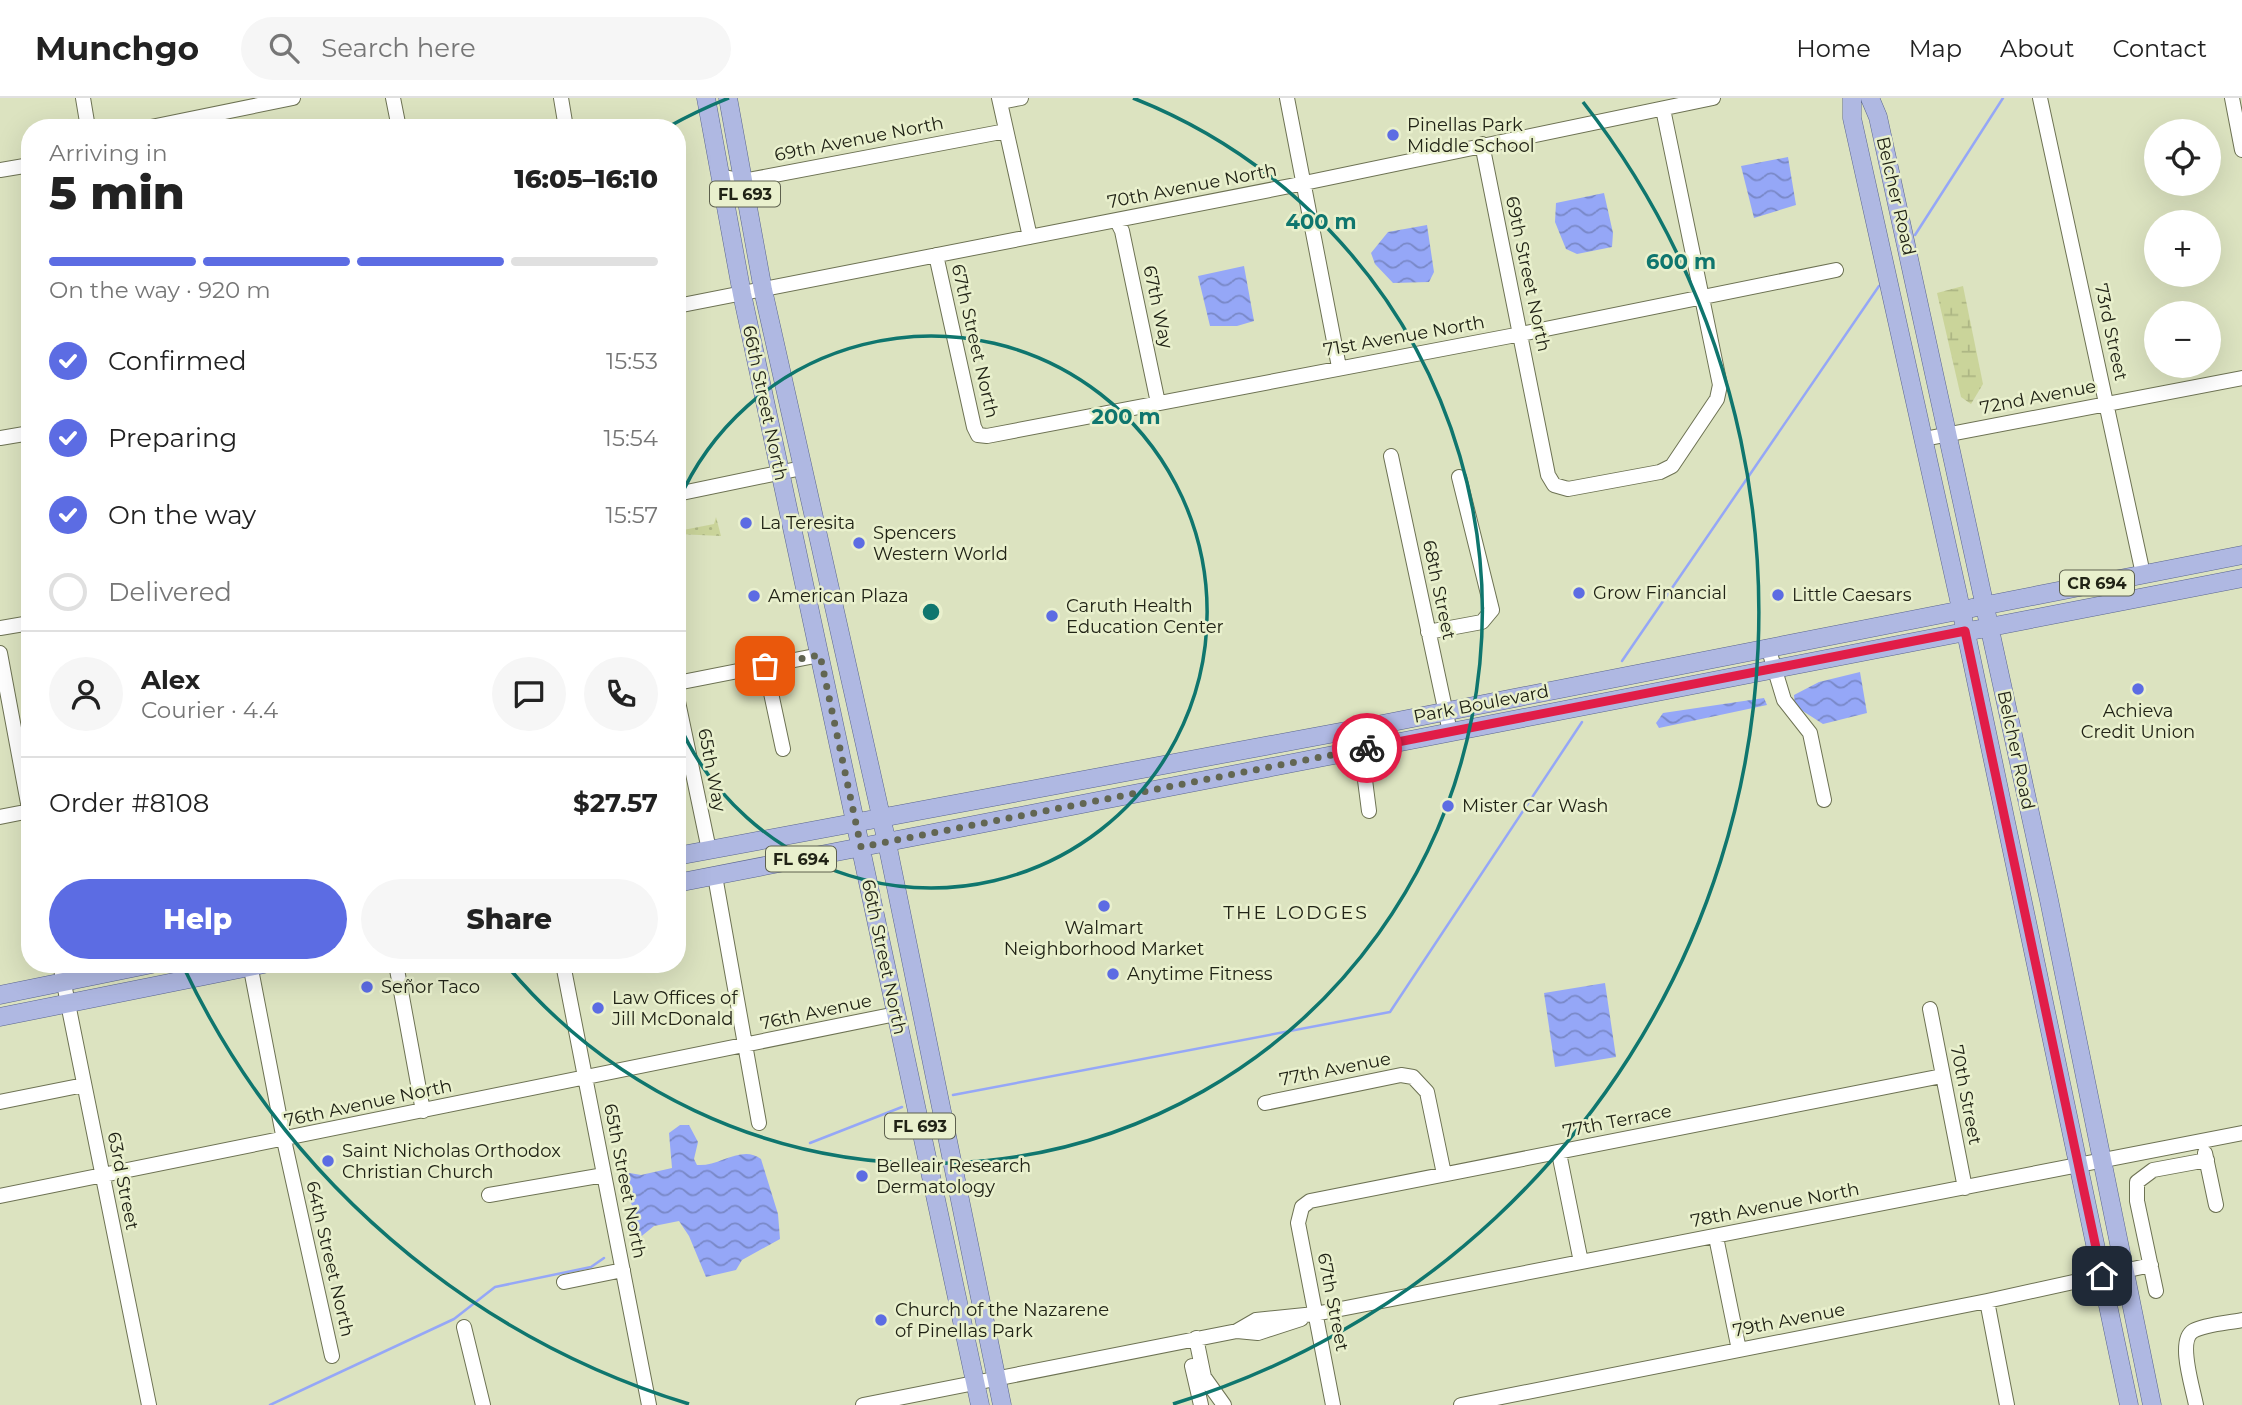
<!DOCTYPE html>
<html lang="en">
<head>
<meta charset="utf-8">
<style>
  body { margin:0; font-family:Montserrat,sans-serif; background:#f6f6f6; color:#222; height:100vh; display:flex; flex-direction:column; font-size:26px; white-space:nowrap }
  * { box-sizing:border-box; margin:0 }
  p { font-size:23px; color:#767676 }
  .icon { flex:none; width:38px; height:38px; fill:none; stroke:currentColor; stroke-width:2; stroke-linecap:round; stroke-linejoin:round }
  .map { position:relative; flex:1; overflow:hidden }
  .side { position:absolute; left:21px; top:21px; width:665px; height:854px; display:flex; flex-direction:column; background:#fff; border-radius:28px; box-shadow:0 7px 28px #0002 }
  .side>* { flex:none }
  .controls { position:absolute; left:2144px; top:21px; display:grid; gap:14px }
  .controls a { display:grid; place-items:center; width:77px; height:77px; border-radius:50%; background:#fff; box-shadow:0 7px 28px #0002; font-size:35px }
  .pin { position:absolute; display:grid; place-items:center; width:60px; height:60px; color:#fff; margin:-30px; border-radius:14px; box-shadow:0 4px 10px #0006 }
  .courier { position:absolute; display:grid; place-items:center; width:70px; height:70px; margin:-35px; border:5px solid #e11d48; border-radius:50%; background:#fff; color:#222; box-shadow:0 2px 9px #0007 }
  .head em { font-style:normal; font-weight:800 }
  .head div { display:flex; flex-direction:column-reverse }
  .head { display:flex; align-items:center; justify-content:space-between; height:119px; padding:0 28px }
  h1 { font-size:46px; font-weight:800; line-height:52px }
  .bar { display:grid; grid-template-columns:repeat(4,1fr); gap:10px 7px; align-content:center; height:84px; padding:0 28px }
  .bar i { height:9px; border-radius:5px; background:#e0e0e0 }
  .bar .current { background:#5c6ce3 }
  .bar p { grid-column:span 4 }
  .line { display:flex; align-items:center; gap:18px; padding:0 28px; border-top:2px solid #e0e0e0 }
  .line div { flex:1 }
  .round { display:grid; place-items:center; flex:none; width:74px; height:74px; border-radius:37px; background:#f6f6f6 }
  ol { padding:0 28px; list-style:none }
  li { display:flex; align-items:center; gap:21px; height:77px }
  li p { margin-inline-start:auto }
  li .icon { padding:7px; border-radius:50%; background:#5c6ce3; color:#fff; stroke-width:4 }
  li:last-child { color:#767676 }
  li i { width:38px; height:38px; border:4px solid #e0e0e0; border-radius:50% }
  .button { display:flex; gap:14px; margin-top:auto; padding:14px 28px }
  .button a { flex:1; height:80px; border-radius:42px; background:#5c6ce3; color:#fff; font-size:28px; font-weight:800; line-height:80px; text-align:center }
  .button a+a { background:#f6f6f6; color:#222 }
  header { display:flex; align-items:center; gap:42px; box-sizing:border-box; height:98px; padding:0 35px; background:#fff; border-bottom:2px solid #e0e0e0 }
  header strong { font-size:33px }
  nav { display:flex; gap:38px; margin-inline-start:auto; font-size:24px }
  .search { width:490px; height:63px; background:#f6f6f6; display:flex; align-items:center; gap:18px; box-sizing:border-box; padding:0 24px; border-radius:38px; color:#767676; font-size:26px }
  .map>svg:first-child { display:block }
  .grass { fill:url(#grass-dots) }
  .wetland { fill:url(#wetland-marsh) }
  .water { fill:url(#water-waves) }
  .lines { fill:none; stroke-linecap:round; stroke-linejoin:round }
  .stream { stroke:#95a7f7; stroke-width:2.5 }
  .minor-casing { stroke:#6d7253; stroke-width:16 }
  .major-casing { stroke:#5a658e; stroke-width:19 }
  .minor { stroke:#fff; stroke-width:14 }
  .major { stroke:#afb8e2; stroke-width:18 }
  .done { stroke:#626652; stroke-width:7; stroke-dasharray:0 12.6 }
  .route { stroke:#e11d48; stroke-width:9 }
  .ring { fill:none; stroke:#0f766e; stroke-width:3.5 }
  .poi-dot { fill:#5c6ce3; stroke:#e9f0cd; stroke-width:2.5 }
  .labels { text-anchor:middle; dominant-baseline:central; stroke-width:5; stroke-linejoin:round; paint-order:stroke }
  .shield { fill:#e9f0cd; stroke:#5d604d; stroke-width:2 }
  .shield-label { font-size:16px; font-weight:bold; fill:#212316 }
  .poi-label { font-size:18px; fill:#212316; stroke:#e9f0cd; text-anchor:start }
  .street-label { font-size:18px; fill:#212316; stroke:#e9f0cd }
  .neighbourhood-label { font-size:19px; letter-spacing:2px; fill:#212316; stroke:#e9f0cd }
  .centre { fill:#0f766e; stroke:#e9f0cd; stroke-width:3.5 }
  .ring-label { font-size:21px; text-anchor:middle; font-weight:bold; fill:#0f766e; stroke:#e9f0cd; stroke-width:5; stroke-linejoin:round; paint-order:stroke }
</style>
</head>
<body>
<header>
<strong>Munchgo</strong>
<div class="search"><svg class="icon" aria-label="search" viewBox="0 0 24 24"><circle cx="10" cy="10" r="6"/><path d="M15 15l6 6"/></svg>Search here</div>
<nav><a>Home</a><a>Map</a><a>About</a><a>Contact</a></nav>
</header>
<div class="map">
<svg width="2242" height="1307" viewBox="0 0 2242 1307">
  <defs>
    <pattern id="grass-dots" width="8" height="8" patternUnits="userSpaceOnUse" patternTransform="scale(1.75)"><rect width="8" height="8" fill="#cad49a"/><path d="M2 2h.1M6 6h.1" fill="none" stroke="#adb684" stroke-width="1.8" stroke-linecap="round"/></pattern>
    <pattern id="wetland-marsh" width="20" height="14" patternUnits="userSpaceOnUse" patternTransform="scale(1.75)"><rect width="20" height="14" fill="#cad49a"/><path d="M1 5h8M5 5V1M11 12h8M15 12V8" fill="none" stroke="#adb684"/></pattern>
    <pattern id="water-waves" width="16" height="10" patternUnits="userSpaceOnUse" patternTransform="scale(1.75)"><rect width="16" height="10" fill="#95a7f7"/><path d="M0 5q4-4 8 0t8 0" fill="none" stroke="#7988c7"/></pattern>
  </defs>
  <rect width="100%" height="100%" fill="#dce3c0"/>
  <path class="grass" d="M716 419 721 438 677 436V428L681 425 678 433 714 426Z"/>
  <path class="wetland" d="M1963 188 1983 286 1971 306 1961 299 1937 195Z"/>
  <path class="water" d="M1788 59 1796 107 1754 120 1741 68Z
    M1604 95 1613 135 1612 149 1577 156 1566 151 1555 124 1556 105Z
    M1427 127 1434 174 1429 184 1393 185 1375 166 1371 155 1388 134Z
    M1244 168 1254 223 1237 228H1210L1198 178Z
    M1860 574 1867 615 1823 626 1795 608 1794 597 1819 584Z
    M1764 600 1767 607 1659 630 1656 625 1663 615Z
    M1605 885 1616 959 1555 969 1544 895Z
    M680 1027H689L698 1044 694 1061 697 1067C719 1069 742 1046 761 1061L778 1116 780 1141 742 1162 736 1172 706 1179 689 1138 679 1123 654 1128 638 1141 630 1128 637 1121 623 1083 624 1074 641 1077 672 1070 669 1035Z"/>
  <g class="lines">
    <path class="stream" d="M231 24 232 30
      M1915 137 2003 0
      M1622 563 1879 188
      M953 997 1390 914 1582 624
      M810 1045 902 1009
      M270 1307 454 1221 495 1189 591 1169 604 1160"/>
    <g class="minor-casing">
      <path id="minor" d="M83 0 88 30
        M393 0 399 30
        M561 0 566 30
        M999 0 1030 139
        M1287 0 1339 269
        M2040 0 2143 476
        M2232 0 2242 52
        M1000 4 1021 0
        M146 30 293 0
        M1482 46 1548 377 1554 387 1568 391 1660 374 1672 368 1717 301 1720 287 1663 11
        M0 72 30 67
        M720 78 743 83 1006 33
        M1117 123 1122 133 1158 305
        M936 157 974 329 978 337 987 338 1521 236 1836 172
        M677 208 1290 88 1713 0
        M0 340 30 335
        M1924 341 2242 280
        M1391 358 1450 634
        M677 396 802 370
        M0 530 30 525
        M1428 534 1482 524 1492 512 1459 379
        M1768 549 1784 602 1810 635 1824 702
        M0 555 30 716
        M765 567 783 651
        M677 585 820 557
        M677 599 709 752
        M1361 651 1369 713
        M0 719 30 713
        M715 778 759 1025
        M60 866 149 1307
        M250 866 284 1042 332 1258
        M396 866 423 1013
        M563 866 649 1307
        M1930 911 1965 1090
        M0 1004 84 987
        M1265 1005 1401 977 1413 979 1427 994 1444 1076
        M1559 1055 1581 1164
        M2205 1055 2216 1107
        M489 1097 604 1077
        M0 1098 896 916
        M1716 1139 1739 1252
        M564 1184 623 1172
        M2156 1193 2137 1103V1084L2153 1072 2207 1062
        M1987 1203 2007 1307
        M464 1229 483 1307
        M1237 1233 1256 1222 1315 1216 2242 1035
        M1196 1240 1204 1279 1224 1307
        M1192 1268 1201 1307
        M863 1307 1237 1233 1258 1235 1301 1221
        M1333 1307 1298 1125 1302 1109 1310 1103 1942 978
        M1461 1307 1987 1203 2151 1167
        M2196 1307C2193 1290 2177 1243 2193 1233 2206 1226 2228 1225 2242 1222"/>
    </g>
    <g class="major-casing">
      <path id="major" d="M706 0 742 196 980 1307
        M728 0 763 192 887 745 1002 1307
        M1852 0V20L1958 497 2129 1307
        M1870 0 1878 19 2049 802 2152 1307
        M677 758 1367 629 2242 457
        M677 785 2242 480
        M0 897 152 866
        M0 919 264 866"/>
    </g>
    <use href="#minor" class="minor"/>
    <use href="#major" class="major"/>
  </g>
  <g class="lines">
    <path class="done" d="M765 568 820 557 861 749 1367 650"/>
    <path class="route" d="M1367 650 1965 533 2102 1178"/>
  </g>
  <g class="ring">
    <path d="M678 404A276 276 0 1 1 678 624"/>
    <path d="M668 29A552 552 0 0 1 729 0M1133 0A552 552 0 1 1 508 869"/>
    <path d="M689 1306A828 828 0 0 1 184 870M1583 4A828 828 0 0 1 1173 1306"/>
  </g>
  <g class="poi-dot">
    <circle cx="1393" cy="37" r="7"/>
    <circle cx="746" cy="425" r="7"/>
    <circle cx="859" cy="445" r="7"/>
    <circle cx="1579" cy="495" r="7"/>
    <circle cx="1778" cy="497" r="7"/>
    <circle cx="754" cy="498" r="7"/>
    <circle cx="1052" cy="518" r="7"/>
    <circle cx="2138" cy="591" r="7"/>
    <circle cx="1448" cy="708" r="7"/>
    <circle cx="1104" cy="808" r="7"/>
    <circle cx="1113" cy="876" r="7"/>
    <circle cx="367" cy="889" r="7"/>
    <circle cx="598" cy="910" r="7"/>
    <circle cx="328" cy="1063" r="7"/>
    <circle cx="862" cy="1078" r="7"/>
    <circle cx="881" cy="1222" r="7"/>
  </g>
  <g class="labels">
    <g class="shield">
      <rect x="710" y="83.5" width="70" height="25" rx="5"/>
      <rect x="2060" y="472.5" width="74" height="25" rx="5"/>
      <rect x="766" y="748.5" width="70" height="25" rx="5"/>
      <rect x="885" y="1015.5" width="70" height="25" rx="5"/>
    </g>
    <g class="shield-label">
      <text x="745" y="96">FL 693</text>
      <text x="2097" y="485">CR 694</text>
      <text x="801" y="761">FL 694</text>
      <text x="920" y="1028">FL 693</text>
    </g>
    <g class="poi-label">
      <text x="1407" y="27">Pinellas Park<tspan x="1407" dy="21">Middle School</tspan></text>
      <text x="760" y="425">La Teresita</text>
      <text x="873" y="435">Spencers<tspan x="873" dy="21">Western World</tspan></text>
      <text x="1593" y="495">Grow Financial</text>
      <text x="1792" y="497">Little Caesars</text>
      <text x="768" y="498">American Plaza</text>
      <text x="1066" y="508">Caruth Health<tspan x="1066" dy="21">Education Center</tspan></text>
      <text x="2138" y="613" text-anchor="middle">Achieva<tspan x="2138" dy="21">Credit Union</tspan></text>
      <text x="1462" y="708">Mister Car Wash</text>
      <text x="1104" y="830" text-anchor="middle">Walmart<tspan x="1104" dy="21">Neighborhood Market</tspan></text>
      <text x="1127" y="876">Anytime Fitness</text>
      <text x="381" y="889">Señor Taco</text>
      <text x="612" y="900">Law Offices of<tspan x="612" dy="21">Jill McDonald</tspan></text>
      <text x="342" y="1053">Saint Nicholas Orthodox<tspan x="342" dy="21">Christian Church</tspan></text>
      <text x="876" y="1068">Belleair Research<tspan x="876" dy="21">Dermatology</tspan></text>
      <text x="895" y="1212">Church of the Nazarene<tspan x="895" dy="21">of Pinellas Park</tspan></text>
    </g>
    <g class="street-label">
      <text transform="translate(859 41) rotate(-11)">69th Avenue North</text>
      <text transform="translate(1192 88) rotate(-11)">70th Avenue North</text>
      <text transform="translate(1896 98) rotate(77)">Belcher Road</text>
      <text transform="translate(1528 176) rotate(78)">69th Street North</text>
      <text transform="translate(1158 209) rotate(78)">67th Way</text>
      <text transform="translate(2111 234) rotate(78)">73rd Street</text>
      <text transform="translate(1404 238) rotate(-10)">71st Avenue North</text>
      <text transform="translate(975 243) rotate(77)">67th Street North</text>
      <text transform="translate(2038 299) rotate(-11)">72nd Avenue</text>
      <text transform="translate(765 305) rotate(78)">66th Street North</text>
      <text transform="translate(1439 492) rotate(78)">68th Street</text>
      <text transform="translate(1481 606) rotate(-11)">Park Boulevard</text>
      <text transform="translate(2016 652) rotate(78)">Belcher Road</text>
      <text transform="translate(712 672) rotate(79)">65th Way</text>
      <text transform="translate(884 859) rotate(78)">66th Street North</text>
      <text transform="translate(816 914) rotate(-12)">76th Avenue</text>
      <text transform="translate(1335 971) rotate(-11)">77th Avenue</text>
      <text transform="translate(1966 997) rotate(79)">70th Street</text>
      <text transform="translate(368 1005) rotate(-12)">76th Avenue North</text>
      <text transform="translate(1617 1023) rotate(-11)">77th Terrace</text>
      <text transform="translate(123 1083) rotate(79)">63rd Street</text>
      <text transform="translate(625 1083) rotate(79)">65th Street North</text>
      <text transform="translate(1775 1107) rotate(-11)">78th Avenue North</text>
      <text transform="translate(330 1161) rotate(77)">64th Street North</text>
      <text transform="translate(1333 1204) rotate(79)">67th Street</text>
      <text transform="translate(1789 1222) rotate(-11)">79th Avenue</text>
    </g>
    <g class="neighbourhood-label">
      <text x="1296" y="814">THE LODGES</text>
    </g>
  </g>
  <circle cx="931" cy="514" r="10" class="centre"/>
  <g class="ring-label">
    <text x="1321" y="131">400 m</text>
    <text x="1681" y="171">600 m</text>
    <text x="1126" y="326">200 m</text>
  </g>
</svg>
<div class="controls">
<a><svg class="icon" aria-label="locate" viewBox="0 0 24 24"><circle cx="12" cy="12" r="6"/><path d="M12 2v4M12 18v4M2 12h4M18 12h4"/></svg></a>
<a>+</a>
<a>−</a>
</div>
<div class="pin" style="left:765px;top:568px;background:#ea580c"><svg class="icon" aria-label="bag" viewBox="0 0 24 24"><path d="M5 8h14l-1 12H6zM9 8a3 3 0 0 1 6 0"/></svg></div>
<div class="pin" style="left:2102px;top:1178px;background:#1f2937"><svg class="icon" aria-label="home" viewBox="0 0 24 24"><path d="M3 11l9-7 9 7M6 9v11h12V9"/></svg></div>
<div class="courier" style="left:1367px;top:650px"><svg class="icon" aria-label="bike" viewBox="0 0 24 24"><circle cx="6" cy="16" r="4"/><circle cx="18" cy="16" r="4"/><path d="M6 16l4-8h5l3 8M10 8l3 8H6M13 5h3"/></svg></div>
<section class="side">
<div class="head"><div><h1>5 min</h1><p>Arriving in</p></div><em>16:05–16:10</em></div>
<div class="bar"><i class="current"></i><i class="current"></i><i class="current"></i><i></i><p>On the way · 920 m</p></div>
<ol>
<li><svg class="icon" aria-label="check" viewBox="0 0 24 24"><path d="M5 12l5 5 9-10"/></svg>Confirmed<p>15:53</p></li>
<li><svg class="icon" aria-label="check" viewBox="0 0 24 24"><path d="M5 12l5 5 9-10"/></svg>Preparing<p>15:54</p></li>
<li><svg class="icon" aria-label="check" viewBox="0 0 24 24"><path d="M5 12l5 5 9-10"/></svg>On the way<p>15:57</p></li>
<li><i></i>Delivered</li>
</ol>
<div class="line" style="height:126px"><a class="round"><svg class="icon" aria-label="person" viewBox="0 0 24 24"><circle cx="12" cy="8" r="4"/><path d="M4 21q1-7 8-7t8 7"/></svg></a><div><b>Alex</b><p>Courier · 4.4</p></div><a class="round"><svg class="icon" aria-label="chat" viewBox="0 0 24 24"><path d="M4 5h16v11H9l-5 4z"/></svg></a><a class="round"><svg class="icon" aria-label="phone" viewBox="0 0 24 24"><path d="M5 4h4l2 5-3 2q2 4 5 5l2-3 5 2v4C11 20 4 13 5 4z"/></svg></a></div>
<div class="line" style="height:91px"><div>Order #8108</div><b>$27.57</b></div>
<div class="button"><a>Help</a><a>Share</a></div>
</section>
</div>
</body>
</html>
